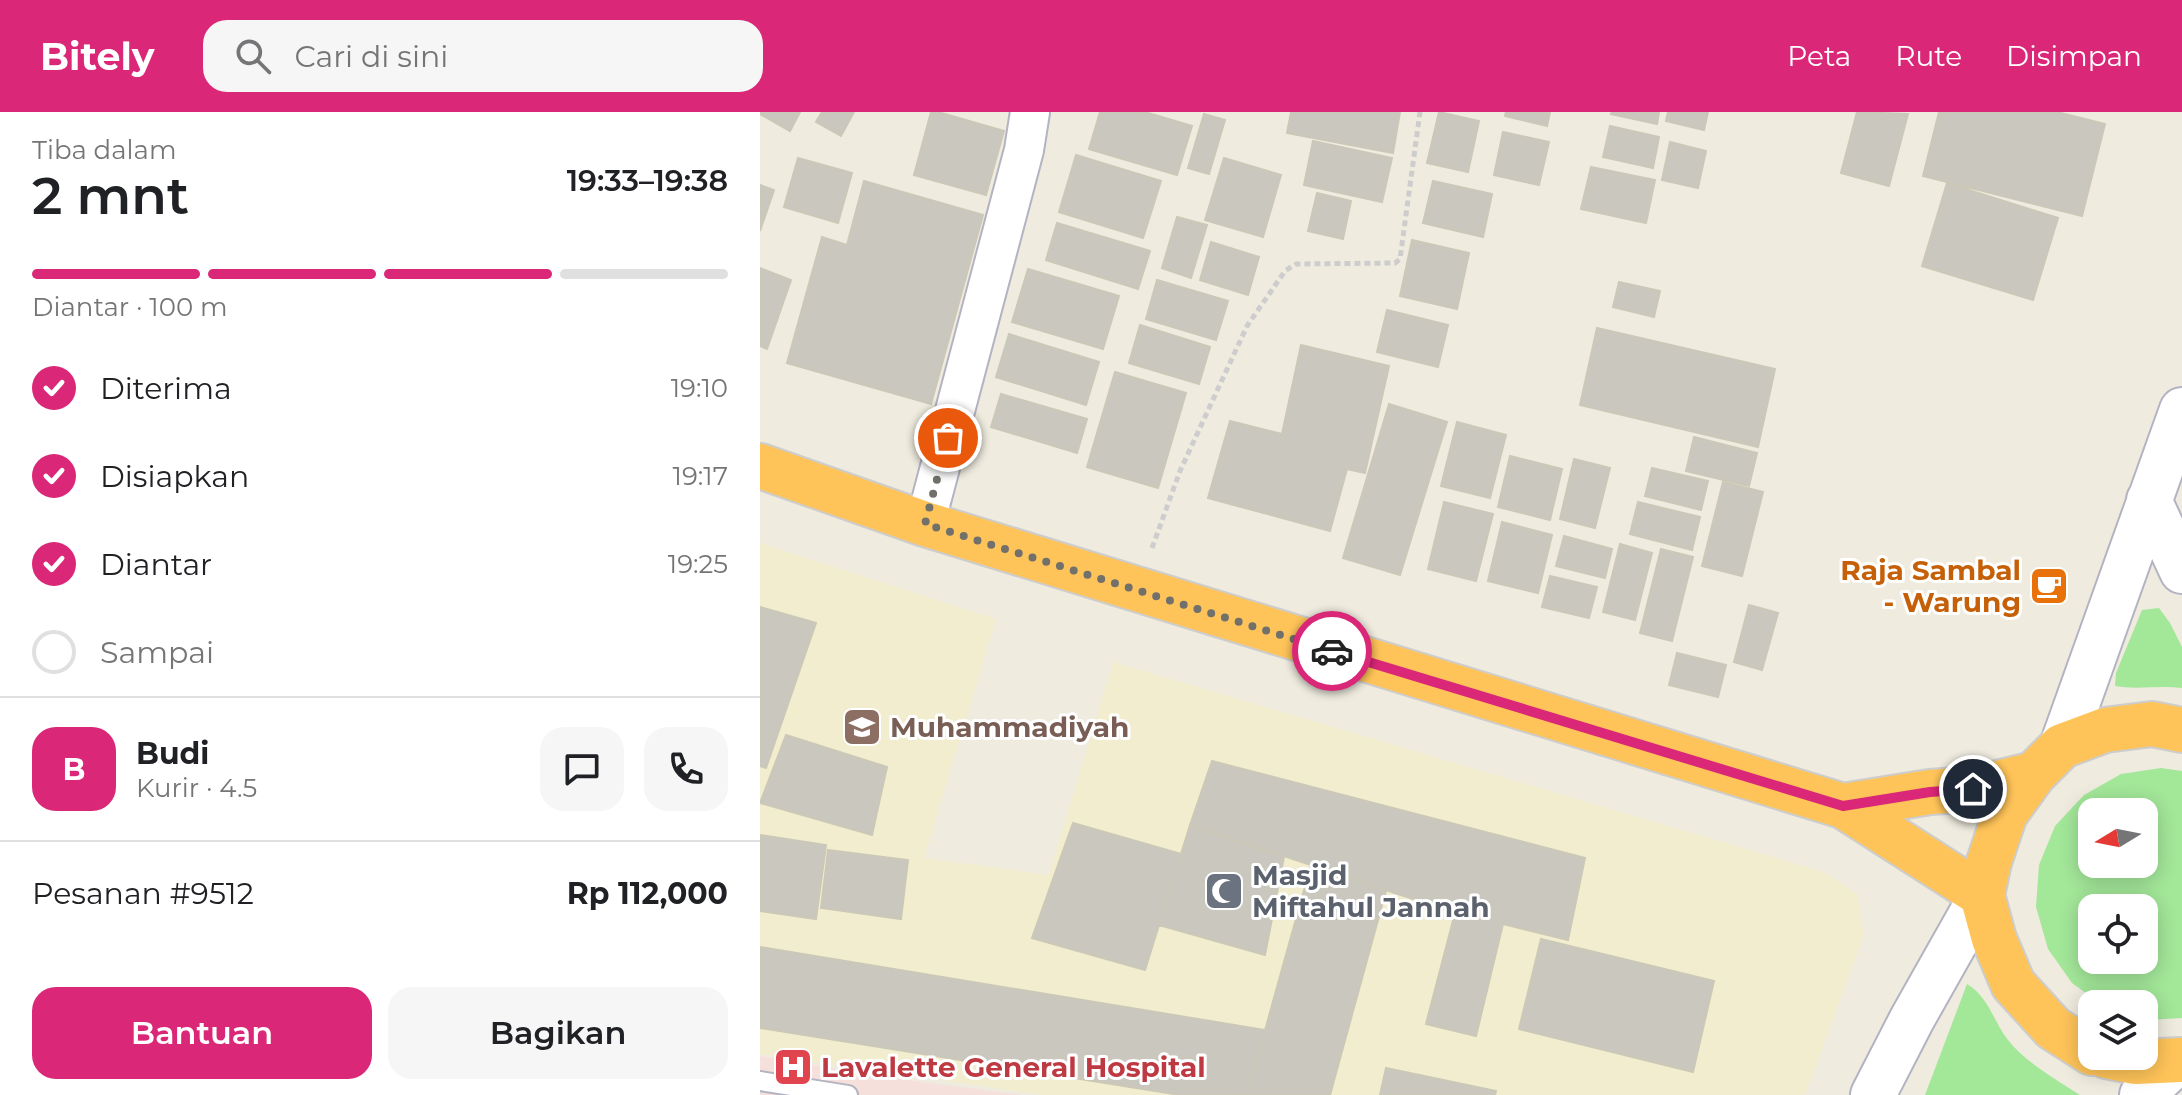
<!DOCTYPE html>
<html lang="id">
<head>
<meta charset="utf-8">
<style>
  body { margin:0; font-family:Montserrat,sans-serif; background:#f6f6f6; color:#202124; height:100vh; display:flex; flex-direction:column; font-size:30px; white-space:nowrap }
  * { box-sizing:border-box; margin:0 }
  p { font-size:26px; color:#757577 }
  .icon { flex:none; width:44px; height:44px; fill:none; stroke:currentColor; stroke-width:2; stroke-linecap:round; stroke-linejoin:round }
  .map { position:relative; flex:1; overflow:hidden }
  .side { display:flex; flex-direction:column; background:#fff; width:760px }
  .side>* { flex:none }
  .needle { width:52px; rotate:260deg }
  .tools { position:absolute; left:1318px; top:686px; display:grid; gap:16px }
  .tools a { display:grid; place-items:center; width:80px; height:80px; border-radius:16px; background:#fff; box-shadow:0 4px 20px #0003; font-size:40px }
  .pin { position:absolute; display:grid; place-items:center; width:68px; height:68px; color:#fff; margin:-34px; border:4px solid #fff; border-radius:50%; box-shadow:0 2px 8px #0007 }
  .courier { position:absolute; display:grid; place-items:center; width:80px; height:80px; margin:-40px; border:6px solid #db2777; border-radius:50%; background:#fff; color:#222; box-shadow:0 2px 10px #0007 }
  .overview em { font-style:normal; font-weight:600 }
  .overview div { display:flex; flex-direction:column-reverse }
  .overview { display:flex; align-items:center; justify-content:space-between; height:136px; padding:0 32px }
  h1 { font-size:52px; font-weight:600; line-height:60px }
  .bar { display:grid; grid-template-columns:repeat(4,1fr); gap:12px 8px; align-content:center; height:96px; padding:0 32px }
  .bar i { height:10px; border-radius:6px; background:#e0e0e0 }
  .bar .selected { background:#db2777 }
  .bar p { grid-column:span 4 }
  .line { display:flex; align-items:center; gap:20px; padding:0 32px; border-top:2px solid #e0e0e0 }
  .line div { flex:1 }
  .round { display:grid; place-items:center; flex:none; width:84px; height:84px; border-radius:24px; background:#f6f6f6 }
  ol { padding:0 32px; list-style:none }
  li { display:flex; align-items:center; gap:24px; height:88px }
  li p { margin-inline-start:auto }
  li .icon { padding:8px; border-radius:50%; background:#db2777; color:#fff; stroke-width:4 }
  li:last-child { color:#757577 }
  li i { width:44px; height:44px; border:4px solid #e0e0e0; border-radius:50% }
  .button { display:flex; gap:16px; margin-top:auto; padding:16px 32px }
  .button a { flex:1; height:92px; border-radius:24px; background:#db2777; color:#fff; font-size:32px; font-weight:600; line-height:92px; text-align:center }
  .button a+a { background:#f6f6f6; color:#202124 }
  header { display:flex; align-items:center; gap:48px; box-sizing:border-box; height:112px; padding:0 40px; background:#db2777; color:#fff }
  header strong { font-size:38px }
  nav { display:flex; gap:44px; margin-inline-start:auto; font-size:28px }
  .search { width:560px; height:72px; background:#f6f6f6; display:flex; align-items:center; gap:20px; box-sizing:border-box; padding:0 28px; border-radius:24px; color:#757577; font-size:30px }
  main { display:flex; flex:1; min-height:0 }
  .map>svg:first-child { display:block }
  .education { fill:#f1edce }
  .medical { fill:#f5e0dc }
  .green { fill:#a3e799; fill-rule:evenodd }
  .building { fill:#cac8be; stroke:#cbc8b8; stroke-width:2 }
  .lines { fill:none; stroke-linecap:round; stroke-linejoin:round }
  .lane-casing { stroke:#b3b3c1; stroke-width:22 }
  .street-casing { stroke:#b3b3c1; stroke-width:42 }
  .secondary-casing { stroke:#b3b3c1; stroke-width:48 }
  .highway-casing { stroke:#cdcdcd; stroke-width:48 }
  .path { stroke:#cdcdcd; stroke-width:5; stroke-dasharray:6 4; stroke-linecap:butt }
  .lane { stroke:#fff; stroke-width:18 }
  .street { stroke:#fff; stroke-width:38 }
  .secondary { stroke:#fff; stroke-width:44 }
  .highway { stroke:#ffc459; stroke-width:44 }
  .done { stroke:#71706b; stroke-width:8; stroke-dasharray:0 14.4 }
  .route { stroke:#db2777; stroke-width:10 }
  .labels { text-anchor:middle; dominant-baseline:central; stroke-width:6; stroke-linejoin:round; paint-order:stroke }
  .food-label { font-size:28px; font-weight:bold; fill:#c56008; stroke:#fff; text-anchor:end }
  .education-label { font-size:28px; font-weight:bold; fill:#785e54; stroke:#fff; text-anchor:start }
  .worship-label { font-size:28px; font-weight:bold; fill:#5b616d; stroke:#fff; text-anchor:start }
  .health-label { font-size:28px; font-weight:bold; fill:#be3a42; stroke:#fff; text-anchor:start }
</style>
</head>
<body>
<header>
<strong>Bitely</strong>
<div class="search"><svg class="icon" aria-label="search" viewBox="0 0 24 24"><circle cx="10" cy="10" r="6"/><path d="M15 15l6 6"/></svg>Cari di sini</div>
<nav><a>Peta</a><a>Rute</a><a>Disimpan</a></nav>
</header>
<main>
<section class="side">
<div class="overview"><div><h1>2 mnt</h1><p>Tiba dalam</p></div><em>19:33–19:38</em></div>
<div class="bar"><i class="selected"></i><i class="selected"></i><i class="selected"></i><i></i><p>Diantar · 100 m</p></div>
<ol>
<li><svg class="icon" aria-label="check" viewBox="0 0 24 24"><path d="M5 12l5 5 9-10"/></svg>Diterima<p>19:10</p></li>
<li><svg class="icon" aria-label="check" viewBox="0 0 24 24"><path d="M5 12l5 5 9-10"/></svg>Disiapkan<p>19:17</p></li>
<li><svg class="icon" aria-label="check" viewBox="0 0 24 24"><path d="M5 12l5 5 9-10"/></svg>Diantar<p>19:25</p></li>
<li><i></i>Sampai</li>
</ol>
<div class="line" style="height:144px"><b class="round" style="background:#db2777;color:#fff">B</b><div><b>Budi</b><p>Kurir · 4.5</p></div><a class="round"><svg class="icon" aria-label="chat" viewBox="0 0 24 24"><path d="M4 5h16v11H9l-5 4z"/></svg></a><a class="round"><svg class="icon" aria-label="phone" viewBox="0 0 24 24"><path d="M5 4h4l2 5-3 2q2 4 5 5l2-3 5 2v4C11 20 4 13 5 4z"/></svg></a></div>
<div class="line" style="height:104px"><div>Pesanan #9512</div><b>Rp 112,000</b></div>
<div class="button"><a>Bantuan</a><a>Bagikan</a></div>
</section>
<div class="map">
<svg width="1422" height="983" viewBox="0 0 1422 983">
  <rect width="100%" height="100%" fill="#efebdf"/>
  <path class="education" d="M0 431 236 507 164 746 289 763 353 550 1064 760 1097 782 1104 823 1045 983H282L0 942Z"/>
  <path class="medical" d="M0 944 132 966 261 983H0Z"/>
  <path class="green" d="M1399 496 1410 511 1422 535V576C1400 573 1377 578 1355 574L1356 561 1382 498Z
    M1401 656 1422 659V906L1387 908 1384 907V892H1341L1312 871 1288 837 1276 795 1279 753 1295 714 1324 683 1361 662ZM1384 700V752H1332V700ZM1384 796V848H1332V796Z
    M1207 872C1229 885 1233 909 1248 928 1265 950 1297 968 1320 983H1165Z"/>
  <path class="building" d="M0 0H40L30 19 0 2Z
    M62 0H94L81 24 56 10Z
    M171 0H178L244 19 226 83 154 63Z
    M340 0H385L432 14 417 63 329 37Z
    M531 0H640L633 41 527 21Z
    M679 0 719 9 708 60 667 51Z
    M746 0H790L787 14 745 4Z
    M852 0H899L897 12 851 2Z
    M908 0H948L944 18 906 9Z
    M1097 0 1148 2 1129 74 1081 61Z
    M1179 0H1297L1345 12 1322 104 1163 64Z
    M444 2 465 8 449 62 428 56Z
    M850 14 899 25 893 56 843 45Z
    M743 20 789 30 779 73 734 63Z
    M553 29 632 46 622 90 544 73Z
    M910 30 946 39 938 76 902 68Z
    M316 43 401 69 383 126 299 100Z
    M38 46 92 61 78 111 24 95Z
    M464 46 521 63 503 125 445 108Z
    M831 55 895 68 886 111 821 97Z
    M104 69 223 103 171 292 27 251 62 125 87 133Z
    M673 69 732 82 723 125 663 111Z
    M1187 71 1298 106 1273 188 1162 154Z
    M0 73 14 78 0 119Z
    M557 81 591 89 583 127 548 119Z
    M417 105 447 113 431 166 402 156Z
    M297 111 390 139 378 177 286 148Z
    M652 128 709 141 697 197 640 184Z
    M451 130 499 145 488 183 440 168Z
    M0 156 31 168 7 237 0 234Z
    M268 157 359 184 343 237 252 210Z
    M397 168 468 189 456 228 386 207Z
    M859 170 900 179 894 205 853 195Z
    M627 198 688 213 678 255 617 240Z
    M380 213 450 235 439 272 369 251Z
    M837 216 1015 257 998 335 820 293Z
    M249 222 339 250 326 293 236 265Z
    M541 233 629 254 605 361 587 357 570 419 448 386 470 309 522 322Z
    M355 260 426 281 398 376 327 355Z
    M241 282 327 307 317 341 231 315Z
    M629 292 687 310 640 463 583 446Z
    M697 310 746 323 730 386 681 374Z
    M934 325 997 341 989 374 926 359Z
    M750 344 802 357 790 408 738 395Z
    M814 347 850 356 835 416 800 407Z
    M892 356 948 369 941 398 885 384Z
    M963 370 1003 380 982 464 942 454Z
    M684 390 733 402 716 469 668 457Z
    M878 390 940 405 932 438 870 422Z
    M742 410 792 423 778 481 728 469Z
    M804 424 852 437 845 466 796 454Z
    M860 432 892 441 875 508 843 500Z
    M901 437 933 445 912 529 880 521Z
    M790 464 837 475 829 506 782 495Z
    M989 493 1018 501 1002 558 974 550Z
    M0 495 56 511 6 656 0 654Z
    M917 541 966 553 958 585 909 573Z
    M26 623 127 655 112 723 0 691Z
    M452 649 825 746 808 828 743 812 716 924 666 912 695 801 430 713Z
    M313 711 421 742 385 858 272 826Z
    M430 713 524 745 505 843 399 813Z
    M0 723 66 733 56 807 0 799Z
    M68 738 148 748 141 807 61 796Z
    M551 753 626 779 570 983H487Z
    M781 827 954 869 933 960 759 917Z
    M0 835 505 918 487 983H420L0 916Z
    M626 956 736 979 735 983H620Z"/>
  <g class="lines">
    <g class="lane-casing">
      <path id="lane" d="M0 969 88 983"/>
    </g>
    <g class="street-casing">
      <path id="street" d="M165 412 264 38 270 0"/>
    </g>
    <g class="secondary-casing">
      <path id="secondary" d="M1389 388 1422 459
        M1302 634 1422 298
        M1113 983 1152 907 1222 783
        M1382 983 1417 950"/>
    </g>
    <g class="highway-casing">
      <path id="highway" d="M0 354 165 412 1083 694 1222 783
        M1083 694 1170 680 1213 677 1274 662
        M1332 941 1293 916 1253 872 1234 827 1222 783 1229 750 1245 702 1274 662 1302 634 1345 618 1392 612 1422 618
        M1346 944 1375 950 1422 948"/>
    </g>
    <path class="path" d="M392 436 420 359 487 214 525 159 536 152 635 151 640 147 660 0"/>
    <use href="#lane" class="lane"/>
    <use href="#street" class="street"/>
    <use href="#secondary" class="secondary"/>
    <use href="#highway" class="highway"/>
  </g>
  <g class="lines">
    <path class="done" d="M188 326 165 412 572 539"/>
    <path class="route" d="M572 539 1083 694 1170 680 1213 677"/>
  </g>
  <defs>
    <g id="cafe-square" transform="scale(2)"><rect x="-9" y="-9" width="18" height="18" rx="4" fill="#e8710a" stroke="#fff"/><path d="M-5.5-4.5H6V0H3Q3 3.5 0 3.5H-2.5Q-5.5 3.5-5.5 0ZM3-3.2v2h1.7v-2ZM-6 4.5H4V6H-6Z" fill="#fff"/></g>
    <g id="school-square" transform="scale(2)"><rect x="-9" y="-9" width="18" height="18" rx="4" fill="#8d6e63" stroke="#fff"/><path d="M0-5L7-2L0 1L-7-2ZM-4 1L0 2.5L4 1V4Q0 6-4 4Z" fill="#fff"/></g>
    <g id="mosque-square" transform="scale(2)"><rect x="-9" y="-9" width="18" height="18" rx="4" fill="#6b7280" stroke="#fff"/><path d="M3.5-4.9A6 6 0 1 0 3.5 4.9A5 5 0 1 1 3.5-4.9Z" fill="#fff"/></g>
    <g id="hospital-square" transform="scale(2)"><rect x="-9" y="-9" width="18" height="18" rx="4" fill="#e0444e" stroke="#fff"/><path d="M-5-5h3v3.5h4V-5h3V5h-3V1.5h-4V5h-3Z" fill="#fff"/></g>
  </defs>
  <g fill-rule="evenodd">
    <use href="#cafe-square" x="1289" y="474"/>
    <use href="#school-square" x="102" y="615"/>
    <use href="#mosque-square" x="464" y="779"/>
    <use href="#hospital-square" x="33" y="955"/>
  </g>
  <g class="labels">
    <g class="food-label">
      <text x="1261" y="458">Raja Sambal<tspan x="1261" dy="32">- Warung</tspan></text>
    </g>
    <g class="education-label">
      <text x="130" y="615">Muhammadiyah</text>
    </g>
    <g class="worship-label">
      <text x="492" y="763">Masjid<tspan x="492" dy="32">Miftahul Jannah</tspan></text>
    </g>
    <g class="health-label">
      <text x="61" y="955">Lavalette General Hospital</text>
    </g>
  </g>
</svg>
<div class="tools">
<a><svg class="needle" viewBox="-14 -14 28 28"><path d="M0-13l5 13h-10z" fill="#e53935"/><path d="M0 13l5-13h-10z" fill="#757577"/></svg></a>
<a><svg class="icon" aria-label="locate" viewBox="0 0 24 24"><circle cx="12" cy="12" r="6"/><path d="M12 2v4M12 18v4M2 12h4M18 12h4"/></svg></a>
<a><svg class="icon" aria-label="layers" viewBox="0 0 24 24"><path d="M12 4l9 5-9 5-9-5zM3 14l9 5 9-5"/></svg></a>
</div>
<div class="pin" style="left:188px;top:326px;background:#ea580c"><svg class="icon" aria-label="bag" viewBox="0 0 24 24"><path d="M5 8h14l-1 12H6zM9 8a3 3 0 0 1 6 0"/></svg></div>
<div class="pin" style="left:1213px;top:677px;background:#1f2937"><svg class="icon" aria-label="home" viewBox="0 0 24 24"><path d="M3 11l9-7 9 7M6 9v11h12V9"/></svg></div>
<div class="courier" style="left:572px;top:539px"><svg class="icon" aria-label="car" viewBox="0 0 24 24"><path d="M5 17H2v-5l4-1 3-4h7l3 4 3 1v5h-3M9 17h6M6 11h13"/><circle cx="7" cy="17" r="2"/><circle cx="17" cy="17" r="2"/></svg></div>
</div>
</main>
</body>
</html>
